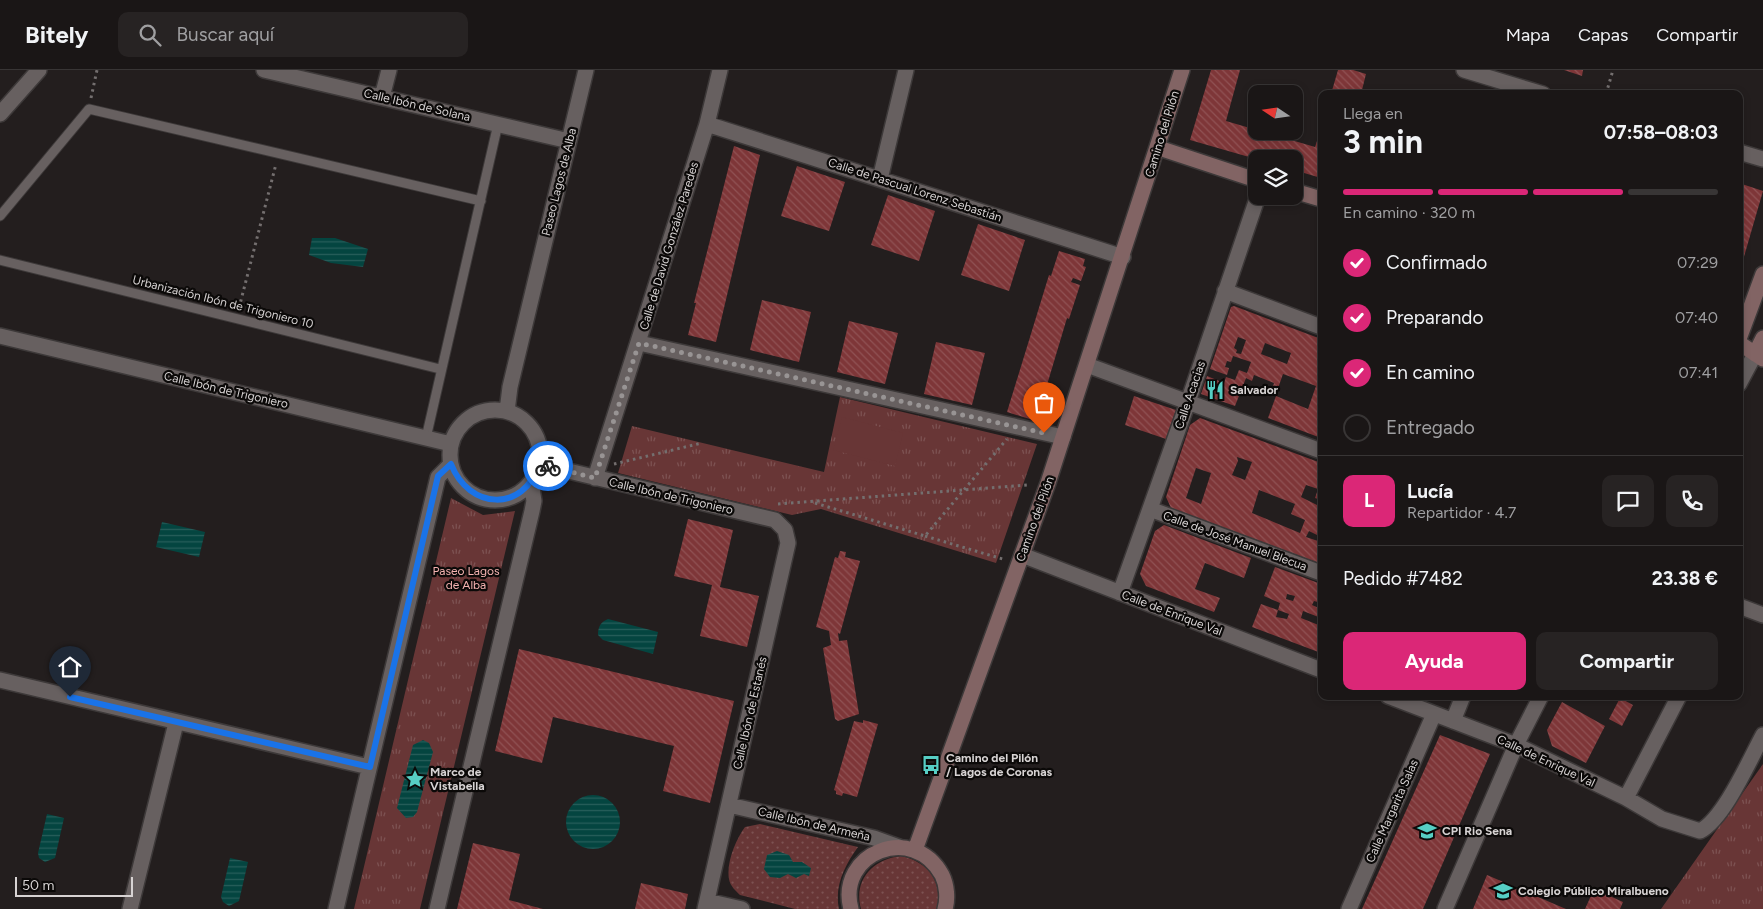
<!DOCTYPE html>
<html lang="es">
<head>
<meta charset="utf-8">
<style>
  body { margin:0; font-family:Figtree,sans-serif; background:#272323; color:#f1f3f6; height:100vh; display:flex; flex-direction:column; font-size:19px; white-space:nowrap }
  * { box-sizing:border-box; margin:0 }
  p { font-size:16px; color:#9f9fa1 }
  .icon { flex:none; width:28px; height:28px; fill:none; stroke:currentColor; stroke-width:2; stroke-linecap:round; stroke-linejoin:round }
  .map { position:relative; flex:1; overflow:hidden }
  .panel { position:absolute; left:1318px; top:20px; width:425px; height:610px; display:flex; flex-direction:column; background:#1a1616; border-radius:10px; box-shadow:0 2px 8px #0003,0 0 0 1px #383535 }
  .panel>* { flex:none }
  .needle { width:32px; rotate:283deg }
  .buttons { position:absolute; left:1248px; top:15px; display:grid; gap:10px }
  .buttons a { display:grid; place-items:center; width:55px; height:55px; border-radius:10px; background:#1a1616; box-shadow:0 2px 8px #0003,0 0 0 1px #383535; font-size:25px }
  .scale { position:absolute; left:15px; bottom:12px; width:118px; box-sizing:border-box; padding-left:5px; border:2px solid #d7d3d3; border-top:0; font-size:14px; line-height:18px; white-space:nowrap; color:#d7d3d3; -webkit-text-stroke:4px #0b0908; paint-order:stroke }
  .pin { position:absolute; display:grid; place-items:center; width:42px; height:42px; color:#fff; margin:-51px -21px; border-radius:50% 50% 50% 0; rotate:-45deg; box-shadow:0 0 5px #0007 }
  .pin .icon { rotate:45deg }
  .courier { position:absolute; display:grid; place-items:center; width:50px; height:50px; margin:-25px; border:4px solid #1a73e8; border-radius:50%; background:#fff; color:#222; box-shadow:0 1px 6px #0007 }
  .overview em { font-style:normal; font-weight:700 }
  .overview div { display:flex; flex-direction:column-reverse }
  .overview { display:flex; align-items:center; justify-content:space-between; height:85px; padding:0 25px }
  h1 { font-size:32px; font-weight:700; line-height:38px }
  .bar { display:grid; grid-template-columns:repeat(4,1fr); gap:8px 5px; align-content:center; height:60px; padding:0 25px }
  .bar i { height:6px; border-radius:4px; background:#383535 }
  .bar .active { background:#db2777 }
  .bar p { grid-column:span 4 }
  .line { display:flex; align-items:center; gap:12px; padding:0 25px; border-top:1px solid #383535 }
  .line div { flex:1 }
  .round { display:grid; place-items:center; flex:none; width:52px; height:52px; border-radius:10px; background:#272323 }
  ol { padding:0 25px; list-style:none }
  li { display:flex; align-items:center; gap:15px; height:55px }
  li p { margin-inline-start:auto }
  li .icon { padding:5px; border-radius:50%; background:#db2777; color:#fff; stroke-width:4 }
  li:last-child { color:#9f9fa1 }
  li i { width:28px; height:28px; border:2px solid #383535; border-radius:50% }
  .action { display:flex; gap:10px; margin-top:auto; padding:10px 25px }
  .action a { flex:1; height:58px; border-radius:10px; background:#db2777; color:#fff; font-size:20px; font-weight:700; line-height:58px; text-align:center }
  .action a+a { background:#272323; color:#f1f3f6 }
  header { display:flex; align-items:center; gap:30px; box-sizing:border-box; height:70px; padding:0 25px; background:#1a1616; border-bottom:1px solid #383535 }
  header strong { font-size:24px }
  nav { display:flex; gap:28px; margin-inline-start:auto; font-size:18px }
  .search { width:350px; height:45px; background:#272323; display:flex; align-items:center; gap:12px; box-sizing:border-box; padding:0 18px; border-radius:10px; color:#9f9fa1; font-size:19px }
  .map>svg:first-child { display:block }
  .grass { fill:url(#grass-dots) }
  .park { fill:url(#park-tufts) }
  .pitch { fill:#683636 }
  .water { fill:url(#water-rules) }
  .building { fill:url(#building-back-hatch); fill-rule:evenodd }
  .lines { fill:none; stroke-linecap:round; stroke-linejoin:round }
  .lane-casing { stroke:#3d3939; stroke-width:11 }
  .street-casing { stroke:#3d3939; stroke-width:18 }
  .secondary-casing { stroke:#3d3939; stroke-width:18 }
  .path { stroke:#746f6f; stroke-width:3; stroke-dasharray:2.5 4; stroke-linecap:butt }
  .lane { stroke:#676060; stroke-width:9 }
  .street { stroke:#676060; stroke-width:15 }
  .secondary { stroke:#826464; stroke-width:15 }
  .done { stroke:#989494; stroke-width:5; stroke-dasharray:0 9 }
  .route { stroke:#1a73e8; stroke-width:6 }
  .labels { text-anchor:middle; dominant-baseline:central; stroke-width:4.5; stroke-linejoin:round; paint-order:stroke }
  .street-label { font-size:12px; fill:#d7d3d3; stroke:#0b0908 }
  .poi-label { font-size:12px; font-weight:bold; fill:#d7d3d3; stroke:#0b0908; text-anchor:start }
  .park-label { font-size:12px; fill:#f4b2b0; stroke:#0b0908 }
</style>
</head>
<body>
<header>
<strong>Bitely</strong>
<div class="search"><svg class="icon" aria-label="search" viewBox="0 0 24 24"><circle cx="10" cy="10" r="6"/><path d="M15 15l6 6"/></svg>Buscar aquí</div>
<nav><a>Mapa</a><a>Capas</a><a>Compartir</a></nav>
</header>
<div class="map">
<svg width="1763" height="839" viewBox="0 0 1763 839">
  <defs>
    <pattern id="grass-dots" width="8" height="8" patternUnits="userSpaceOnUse" patternTransform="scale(1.25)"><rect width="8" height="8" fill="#683636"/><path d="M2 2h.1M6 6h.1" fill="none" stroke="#7d5252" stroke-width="1.8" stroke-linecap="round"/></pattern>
    <pattern id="park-tufts" width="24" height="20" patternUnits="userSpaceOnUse" patternTransform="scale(1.25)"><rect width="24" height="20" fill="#683636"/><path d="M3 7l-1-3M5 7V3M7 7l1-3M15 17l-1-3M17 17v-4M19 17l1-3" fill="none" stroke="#7d5252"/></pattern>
    <pattern id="water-rules" width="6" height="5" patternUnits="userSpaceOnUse" patternTransform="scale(1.25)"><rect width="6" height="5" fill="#044540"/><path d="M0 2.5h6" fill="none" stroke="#285f5b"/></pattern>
    <pattern id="building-back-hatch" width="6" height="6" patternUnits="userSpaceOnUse" patternTransform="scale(1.25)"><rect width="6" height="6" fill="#7e3638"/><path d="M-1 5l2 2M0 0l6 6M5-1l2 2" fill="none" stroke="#905254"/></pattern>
  </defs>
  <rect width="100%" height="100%" fill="#231e1e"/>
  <path class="grass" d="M760 754 858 777C845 795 834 816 839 839H795L740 825C736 821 730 816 729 809 726 793 736 769 745 757Z
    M901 786C928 792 943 811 937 839H861C853 810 873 789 901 786Z"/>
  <path class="park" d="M840 327 1037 374 996 493 821 439 792 445 618 403 632 356 824 402Z
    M451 428 483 445 515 441 420 839H354Z
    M1763 694V839H1661Z"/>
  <path class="pitch" d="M842 347 903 363 895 396 833 380Z"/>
  <path class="water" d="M312 168H335L368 179 363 197 331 193 309 185Z
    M162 452 205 462 199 487 156 477Z
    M608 549 658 562 653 584 603 570 598 565C598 556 601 552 608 549Z
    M423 670 429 673 433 682 417 742 413 747 406 748 397 738 413 675Z
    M566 752a27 27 0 1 1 54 0a27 27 0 1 1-54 0Z
    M47 744 64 748 55 788 45 792 39 788 38 783Z
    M777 781 789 785 793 792H802L811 798 809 806 804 804 796 808 788 804 780 808 770 807 764 799 767 785Z
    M230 788 248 792 239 831 229 836 223 832 221 827Z"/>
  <path class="building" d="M1211 0H1240L1226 51 1315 77 1321 59V108L1294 100V89H1256L1190 70Z
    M1338 0H1353L1366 4 1361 24H1331Z
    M1564 0H1583L1582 6Z
    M1420 20 1433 23V24H1419Z
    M734 76 760 85 716 272 688 265 696 233H694Z
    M797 96 845 112 829 161 781 146Z
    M1739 113 1763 121 1739 204Z
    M888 125 935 141 919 191 871 175Z
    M978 154 1025 170 1009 221 961 205Z
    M1059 181 1085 189 1083 196 1086 197 1081 211 1073 208 1071 212 1080 215 1069 249 1067 248 1038 345 1035 344 1033 350 1007 342 1049 205 1051 206Z
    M762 230 811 242 799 292 750 280Z
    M1234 236 1321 269V302L1318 311 1321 313V368L1268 348 1276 326 1308 339 1316 316 1283 304 1276 324 1271 322 1274 313 1254 305 1252 311 1246 308 1235 336 1201 324 1207 306 1224 313 1226 307 1235 310 1239 300 1247 303 1251 292 1233 286 1231 292 1227 291 1225 297 1229 298 1227 305 1210 299 1231 237ZM1238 267 1246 270 1241 284 1236 283 1237 280 1234 278ZM1265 273 1291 283 1287 294 1261 284Z
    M849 251 898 263 885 314 837 302Z
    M936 272 985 283 972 335 924 324Z
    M1134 326 1176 340 1166 369 1125 355Z
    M1200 348 1321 393V430L1315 428 1318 419 1306 415 1301 427 1321 437V456L1317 465 1309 461 1306 467 1321 472V494L1171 438 1166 427 1190 355ZM1237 387 1252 392 1245 410 1232 405 1238 391ZM1196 398 1211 403 1201 434 1186 428ZM1259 420 1295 434 1291 444 1305 450 1300 463 1252 443Z
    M688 449 733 460 720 517 759 526 747 577 700 566 712 515 674 506Z
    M1164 455 1251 488 1244 508 1205 493 1195 519 1220 528 1214 542 1146 516 1140 504 1155 461Z
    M840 481 846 482 845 487 860 491 840 564 838 563 839 571 847 570 859 644 838 651 835 649 823 578 831 575 829 561 816 557 835 487 838 488Z
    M1275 497 1321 514V533L1314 531 1312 535 1321 539V548L1303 541 1301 548 1321 556V583L1252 557 1261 534 1278 540 1276 547 1287 549 1289 544 1278 540 1280 533 1264 526ZM1287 524 1295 526 1293 531 1286 529Z
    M519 579 734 631 710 733 663 721 674 676 553 647 542 693 495 681Z
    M1620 628 1633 635 1622 656 1609 649Z
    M1562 632 1605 656 1586 693 1552 676 1547 660Z
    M863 650 878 654 857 727 843 723 842 726 836 724V721L834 720 854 651 863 653Z
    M1440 665 1490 684 1423 839H1362Z
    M473 773 520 784 509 830 543 839H457Z
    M1487 805 1566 839H1473Z
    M641 813 688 824 685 839H635Z
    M1594 819 1623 832 1620 839H1585Z"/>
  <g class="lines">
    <g class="lane-casing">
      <path id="lane" d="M0 146 89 39 481 131
        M0 190 440 299
        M426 368 498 54"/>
    </g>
    <g class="street-casing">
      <path id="street" d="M264 0 569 71
        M1464 0 1543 24
        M382 27 389 0
        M0 44 39 0
        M707 54 1123 187
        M1739 82 1763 89
        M880 109 906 0
        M1225 221 1321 257
        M0 266 451 374
        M639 273 1063 367
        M1087 295 1321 381
        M1739 314 1755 284
        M450 385a45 45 0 1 1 90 0a45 45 0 1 1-90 0Z
        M507 341 510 317 586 0
        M539 394 775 450 785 460 788 473 705 839
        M595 408 707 54 720 0
        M1150 439 1321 503
        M1022 485 1321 600
        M1120 523 1188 332 1258 126
        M1739 536 1763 545
        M0 610 369 697
        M1388 626 1516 675 1626 728 1662 749 1700 761C1724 749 1750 689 1763 665
        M1453 651 1463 626
        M1626 728 1679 626
        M729 735 874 768 899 777
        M707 831 742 839
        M130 839 176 653
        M336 839 438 407 451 394
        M437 839 532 441 534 431 531 412
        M1349 839 1434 644
        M1445 839 1516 675 1541 626"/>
    </g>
    <g class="secondary-casing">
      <path id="secondary" d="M1159 78 1256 110
        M1294 121 1321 129
        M1739 269 1763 204
        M1739 273 1763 289
        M1755 284 1763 268
        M915 780 1048 413 1182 0
        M851 839C836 783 913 752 942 805 947 815 948 829 945 839"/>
    </g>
    <path class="path" d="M1606 24 1613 0
      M91 28 97 0
      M239 238 276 94
      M614 394 702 373
      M815 433 925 466 1007 369
      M778 434 1027 415
      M925 466 1006 490"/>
    <use href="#lane" class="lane"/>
    <use href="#street" class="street"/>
    <use href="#secondary" class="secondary"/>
  </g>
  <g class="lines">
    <path class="done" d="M548 396 595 408 639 273 1044 363"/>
    <path class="route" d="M70 627 370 697 438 406 451 394C469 440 524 443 539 394L548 396"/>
  </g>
  <defs>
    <g id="restaurant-bare" transform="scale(1.5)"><path d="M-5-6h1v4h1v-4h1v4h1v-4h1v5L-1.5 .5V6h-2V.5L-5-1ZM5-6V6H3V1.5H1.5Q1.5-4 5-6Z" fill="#56cec4" stroke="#0b0908" stroke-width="2.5" paint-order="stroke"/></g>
    <g id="bus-bare" transform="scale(1.5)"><path d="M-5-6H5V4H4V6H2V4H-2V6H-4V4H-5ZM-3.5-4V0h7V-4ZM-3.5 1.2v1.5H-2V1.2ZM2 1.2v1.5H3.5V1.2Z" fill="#56cec4" stroke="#0b0908" stroke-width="2.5" paint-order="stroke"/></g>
    <g id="sight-bare" transform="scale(1.5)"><path d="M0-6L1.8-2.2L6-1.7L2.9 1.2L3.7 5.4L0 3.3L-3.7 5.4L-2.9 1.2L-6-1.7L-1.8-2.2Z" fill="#56cec4" stroke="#0b0908" stroke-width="2.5" paint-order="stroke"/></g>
    <g id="school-bare" transform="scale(1.5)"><path d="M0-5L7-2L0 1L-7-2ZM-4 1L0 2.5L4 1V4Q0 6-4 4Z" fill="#56cec4" stroke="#0b0908" stroke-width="2.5" paint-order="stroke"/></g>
  </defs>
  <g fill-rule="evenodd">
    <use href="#restaurant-bare" x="1215" y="320"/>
    <use href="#bus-bare" x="931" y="695"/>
    <use href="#sight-bare" x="415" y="709"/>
    <use href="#school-bare" x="1427" y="761"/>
    <use href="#school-bare" x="1503" y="821"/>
  </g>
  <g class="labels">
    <g class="street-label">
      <text transform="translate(417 35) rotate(13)">Calle Ibón de Solana</text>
      <text transform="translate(1162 64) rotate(-73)">Camino del Pilón</text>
      <text transform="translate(559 112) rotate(-76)">Paseo Lagos de Alba</text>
      <text transform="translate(915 120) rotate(18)">Calle de Pascual Lorenz Sebastián</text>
      <text transform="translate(669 176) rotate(-73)">Calle de David González Paredes</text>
      <text transform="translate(223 232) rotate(14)">Urbanización Ibón de Trigoniero 10</text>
      <text transform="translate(226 320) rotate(13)">Calle Ibón de Trigoniero</text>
      <text transform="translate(1190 325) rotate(-71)">Calle Acacias</text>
      <text transform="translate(671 426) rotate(13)">Calle Ibón de Trigoniero</text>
      <text transform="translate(1035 449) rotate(-70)">Camino del Pilón</text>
      <text transform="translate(1235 471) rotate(20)">Calle de José Manuel Blecua</text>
      <text transform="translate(1172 543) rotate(21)">Calle de Enrique Val</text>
      <text transform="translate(750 643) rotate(-77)">Calle Ibón de Estanés</text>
      <text transform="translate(1546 691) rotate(25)">Calle de Enrique Val</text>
      <text transform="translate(1392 741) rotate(-66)">Calle Margarita Salas</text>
      <text transform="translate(814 754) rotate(13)">Calle Ibón de Armeña</text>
    </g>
    <g class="poi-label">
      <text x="1230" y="320">Salvador</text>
      <text x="946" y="688">Camino del Pilón<tspan x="946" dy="14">/ Lagos de Coronas</tspan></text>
      <text x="430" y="702">Marco de<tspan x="430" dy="14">Vistabella</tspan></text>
      <text x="1442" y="761">CPI Rio Sena</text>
      <text x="1518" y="821">Colegio Público Miralbueno</text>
    </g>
    <g class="park-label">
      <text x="466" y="501">Paseo Lagos<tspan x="466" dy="14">de Alba</tspan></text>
    </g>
  </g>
</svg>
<div class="buttons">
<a><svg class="needle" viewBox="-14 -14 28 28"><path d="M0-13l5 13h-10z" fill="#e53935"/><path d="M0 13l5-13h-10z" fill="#9f9fa1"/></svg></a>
<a><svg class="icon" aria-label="layers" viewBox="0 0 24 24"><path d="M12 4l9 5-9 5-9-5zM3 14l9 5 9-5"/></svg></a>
</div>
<div class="scale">50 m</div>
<div class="pin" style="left:1044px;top:363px;background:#ea580c"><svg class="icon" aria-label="bag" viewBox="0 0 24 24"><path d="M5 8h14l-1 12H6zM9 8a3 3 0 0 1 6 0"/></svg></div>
<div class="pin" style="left:70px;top:627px;background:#1f2937"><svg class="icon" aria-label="home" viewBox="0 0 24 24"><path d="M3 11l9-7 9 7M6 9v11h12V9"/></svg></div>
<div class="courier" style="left:548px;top:396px"><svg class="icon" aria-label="bike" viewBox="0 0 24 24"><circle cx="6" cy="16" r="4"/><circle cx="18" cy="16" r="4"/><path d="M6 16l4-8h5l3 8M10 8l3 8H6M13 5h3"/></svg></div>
<section class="panel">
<div class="overview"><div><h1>3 min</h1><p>Llega en</p></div><em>07:58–08:03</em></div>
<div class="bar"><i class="active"></i><i class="active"></i><i class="active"></i><i></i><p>En camino · 320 m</p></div>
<ol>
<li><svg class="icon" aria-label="check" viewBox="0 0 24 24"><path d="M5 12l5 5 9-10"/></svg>Confirmado<p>07:29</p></li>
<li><svg class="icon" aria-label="check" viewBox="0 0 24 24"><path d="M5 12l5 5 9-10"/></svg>Preparando<p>07:40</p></li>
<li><svg class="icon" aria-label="check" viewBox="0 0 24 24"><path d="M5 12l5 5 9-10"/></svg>En camino<p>07:41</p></li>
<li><i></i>Entregado</li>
</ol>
<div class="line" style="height:90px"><b class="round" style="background:#db2777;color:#fff">L</b><div><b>Lucía</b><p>Repartidor · 4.7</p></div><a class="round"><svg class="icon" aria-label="chat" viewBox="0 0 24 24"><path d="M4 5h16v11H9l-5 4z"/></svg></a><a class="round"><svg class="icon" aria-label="phone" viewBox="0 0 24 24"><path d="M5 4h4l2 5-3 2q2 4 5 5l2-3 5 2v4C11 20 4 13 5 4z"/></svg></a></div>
<div class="line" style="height:65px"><div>Pedido #7482</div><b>23.38 €</b></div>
<div class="action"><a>Ayuda</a><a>Compartir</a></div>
</section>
</div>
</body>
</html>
